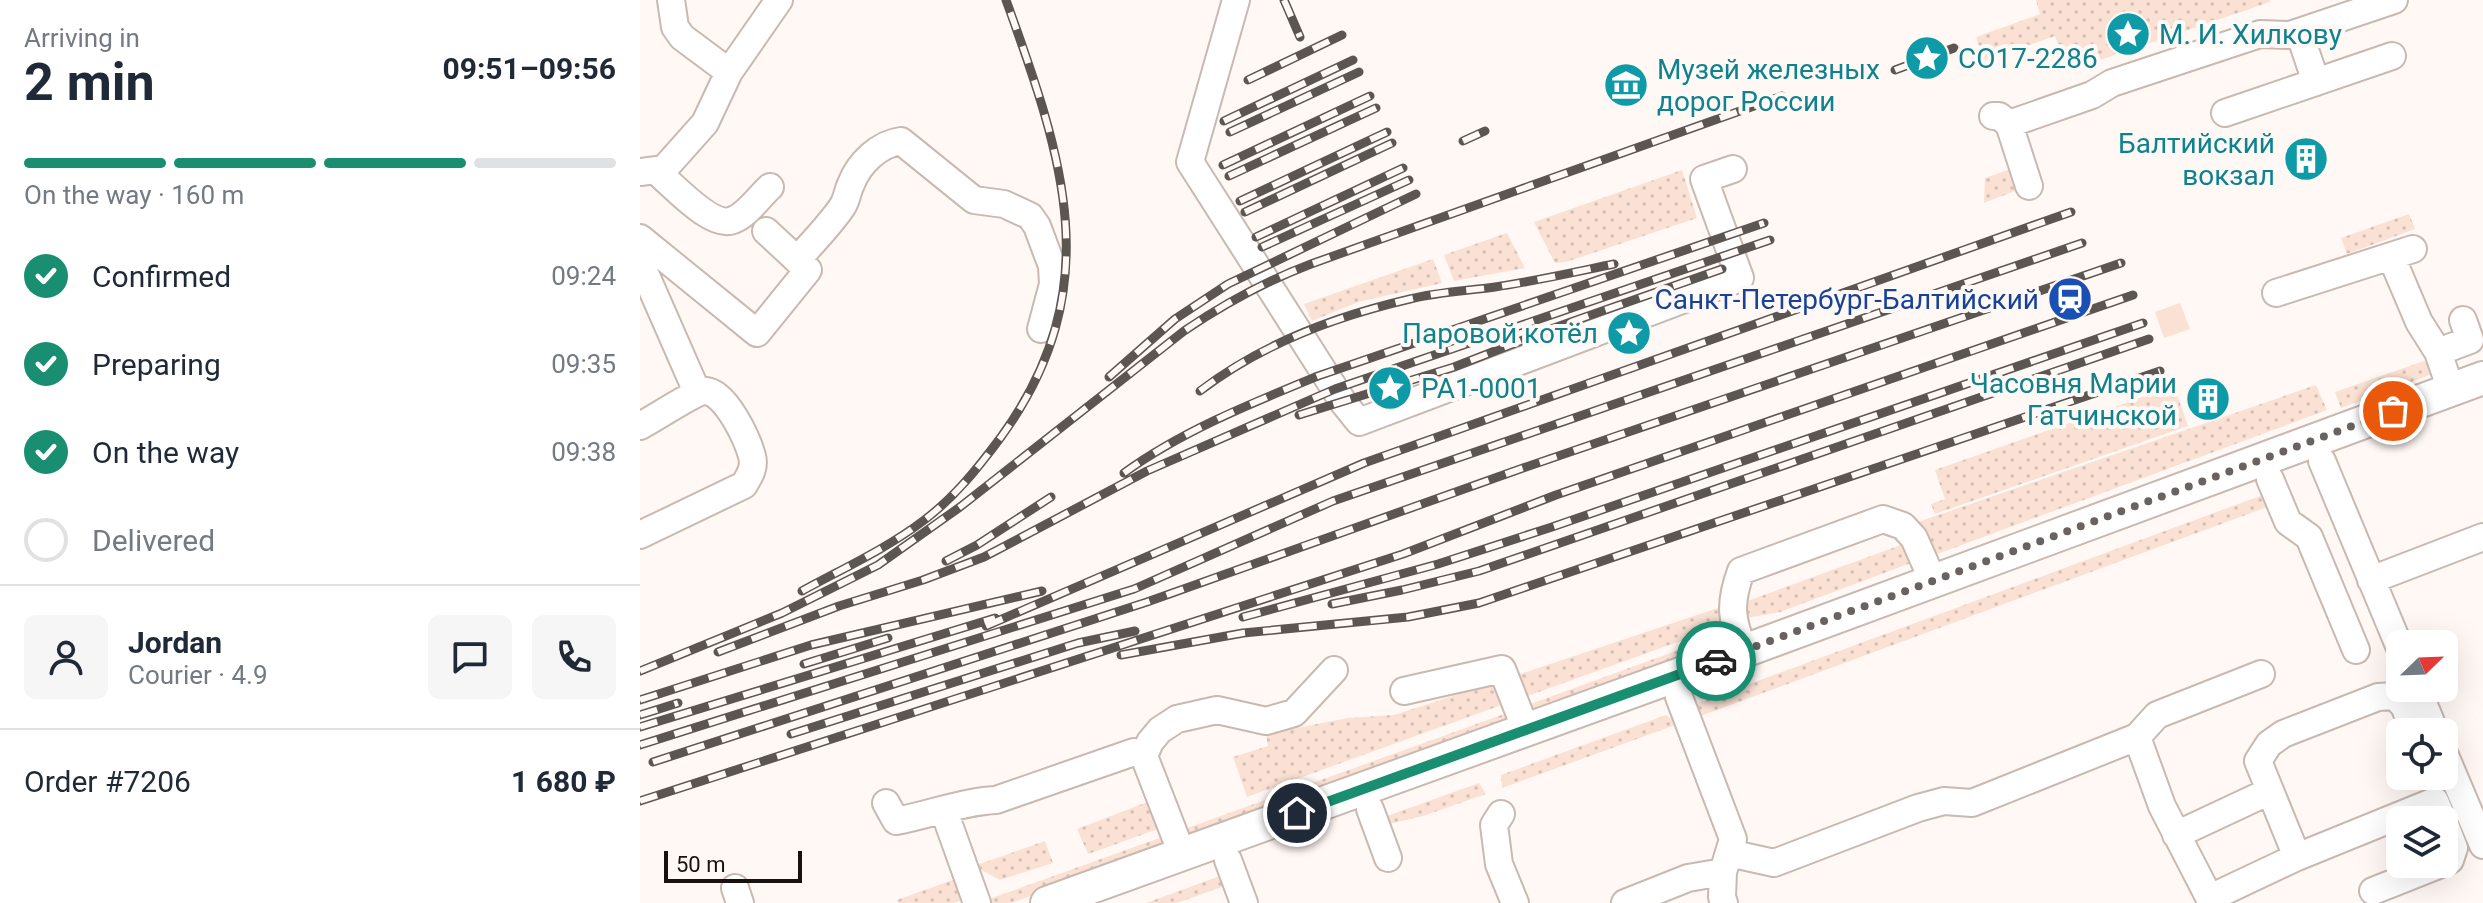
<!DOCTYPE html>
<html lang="en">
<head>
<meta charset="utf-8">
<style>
  body { margin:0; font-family:Roboto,sans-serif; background:#f6f6f7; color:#1f2937; height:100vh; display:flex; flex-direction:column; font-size:30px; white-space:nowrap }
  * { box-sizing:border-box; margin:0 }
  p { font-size:26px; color:#747a83 }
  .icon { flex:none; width:44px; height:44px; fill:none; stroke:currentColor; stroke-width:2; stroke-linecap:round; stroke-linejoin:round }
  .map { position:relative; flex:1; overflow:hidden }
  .panel { display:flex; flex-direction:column; background:#fff; width:640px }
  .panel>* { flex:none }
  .needle { width:52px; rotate:67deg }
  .fabs { position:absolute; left:1746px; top:630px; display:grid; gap:16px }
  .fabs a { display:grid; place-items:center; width:72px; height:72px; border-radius:12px; background:#fff; box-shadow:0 8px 32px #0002; font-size:40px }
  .scale { position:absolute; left:24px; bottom:20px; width:138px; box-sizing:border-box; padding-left:8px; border:4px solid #17120f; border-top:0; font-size:22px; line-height:28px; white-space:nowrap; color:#17120f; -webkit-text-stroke:6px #fff8f5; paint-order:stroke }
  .pin { position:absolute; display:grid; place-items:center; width:68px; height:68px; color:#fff; margin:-34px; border:4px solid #fff; border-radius:50%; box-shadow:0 2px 8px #0007 }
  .courier { position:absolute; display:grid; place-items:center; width:80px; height:80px; margin:-40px; border:6px solid #198e70; border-radius:50%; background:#fff; color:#222; box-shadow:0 2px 10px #0007 }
  .headline em { font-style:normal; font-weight:700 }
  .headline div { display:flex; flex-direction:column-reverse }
  .headline { display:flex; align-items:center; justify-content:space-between; height:136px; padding:0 24px }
  h1 { font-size:52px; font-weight:700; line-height:60px }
  .bar { display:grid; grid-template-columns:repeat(4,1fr); gap:12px 8px; align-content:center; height:96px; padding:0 24px }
  .bar i { height:10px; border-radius:6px; background:#e0e1e3 }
  .bar .selected { background:#198e70 }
  .bar p { grid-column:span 4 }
  .line { display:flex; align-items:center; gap:20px; padding:0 24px; border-top:2px solid #e0e1e3 }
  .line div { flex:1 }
  .round { display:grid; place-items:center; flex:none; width:84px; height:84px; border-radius:12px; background:#f6f6f7 }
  ol { padding:0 24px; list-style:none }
  li { display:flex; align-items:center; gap:24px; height:88px }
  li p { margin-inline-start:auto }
  li .icon { padding:8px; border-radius:50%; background:#198e70; color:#fff; stroke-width:4 }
  li:last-child { color:#747a83 }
  li i { width:44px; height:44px; border:4px solid #e0e1e3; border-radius:50% }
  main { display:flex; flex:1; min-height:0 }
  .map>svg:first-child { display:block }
  .grass { fill:url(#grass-dots) }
  .garden { fill:#fae1d4 }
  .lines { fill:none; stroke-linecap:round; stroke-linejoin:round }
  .minor-casing { stroke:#c8b9b1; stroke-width:30 }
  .major-casing { stroke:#c8b9b1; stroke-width:36 }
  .minor { stroke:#fff; stroke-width:26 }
  .major { stroke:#fff; stroke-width:32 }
  .rail-casing { stroke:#5c5653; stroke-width:9 }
  .rail { stroke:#fff8f5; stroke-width:6; stroke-dasharray:18; stroke-linecap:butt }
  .done { stroke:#686260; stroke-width:8; stroke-dasharray:0 14.4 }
  .route { stroke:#198e70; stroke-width:10 }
  .labels { text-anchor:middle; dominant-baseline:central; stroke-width:8; stroke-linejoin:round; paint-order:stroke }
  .culture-label { font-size:28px; fill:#0d838f; stroke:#fff8f5; text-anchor:start }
  .transit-label { font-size:28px; fill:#164399; stroke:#fff8f5; text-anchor:end }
</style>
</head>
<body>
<main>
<section class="panel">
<div class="headline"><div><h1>2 min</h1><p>Arriving in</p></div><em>09:51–09:56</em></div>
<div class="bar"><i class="selected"></i><i class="selected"></i><i class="selected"></i><i></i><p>On the way · 160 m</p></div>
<ol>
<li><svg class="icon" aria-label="check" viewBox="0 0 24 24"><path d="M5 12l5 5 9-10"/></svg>Confirmed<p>09:24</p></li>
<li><svg class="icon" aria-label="check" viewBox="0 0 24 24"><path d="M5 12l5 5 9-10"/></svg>Preparing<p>09:35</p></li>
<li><svg class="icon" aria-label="check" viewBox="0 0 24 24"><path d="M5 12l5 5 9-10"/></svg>On the way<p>09:38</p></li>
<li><i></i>Delivered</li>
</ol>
<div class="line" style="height:144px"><a class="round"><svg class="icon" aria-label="person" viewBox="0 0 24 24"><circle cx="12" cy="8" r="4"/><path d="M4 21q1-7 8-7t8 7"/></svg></a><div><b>Jordan</b><p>Courier · 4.9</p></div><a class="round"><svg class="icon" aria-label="chat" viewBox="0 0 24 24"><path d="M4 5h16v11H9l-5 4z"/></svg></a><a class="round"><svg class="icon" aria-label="phone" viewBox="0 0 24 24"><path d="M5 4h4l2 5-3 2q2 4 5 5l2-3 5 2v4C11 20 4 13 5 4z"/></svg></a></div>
<div class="line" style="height:104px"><div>Order #7206</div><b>1 680 ₽</b></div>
</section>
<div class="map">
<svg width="1843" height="903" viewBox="0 0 1843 903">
  <defs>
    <pattern id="grass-dots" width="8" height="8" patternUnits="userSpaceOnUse" patternTransform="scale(2)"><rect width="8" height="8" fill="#fae1d4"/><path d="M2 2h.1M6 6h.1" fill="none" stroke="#d6c0b5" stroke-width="1.8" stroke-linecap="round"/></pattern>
  </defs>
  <rect width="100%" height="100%" fill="#fff8f5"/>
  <path class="grass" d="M1396 0H1630V2L1428 71 1415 36 1344 61 1336 37 1400 14Z
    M1373 168 1380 189 1344 203 1345 178Z
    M1042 170 1057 218 926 262 915 263 894 222Z
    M1769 214 1775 229 1707 254 1701 238Z
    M867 233 885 268 814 281 804 255Z
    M793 259 802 283 718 302 672 321 664 304Z
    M1790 359 1795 373 1701 408 1695 392Z
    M1676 385 1687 410 1292 556 1278 522Z
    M1534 386 1548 426 1295 514 1291 504 1305 499 1295 470Z
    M1620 496 1628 498 1630 506 1055 718 1058 703Z
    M1261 545H1266L1276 561 1140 612 1101 619 1102 603Z
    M1078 608 1085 625 882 698 874 676Z
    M1088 632V644L895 714 885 706Z
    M859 681 867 703 607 797 593 757 628 746 626 734 708 718 754 715Z
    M870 712 867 724 551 838 542 830Z
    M1026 715 1038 724 862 788 861 775Z
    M839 783 846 794 783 816 744 825 747 816Z
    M510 801 521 828 448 854 437 829Z
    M525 836 526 848 371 903H346L344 901Z
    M405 841 413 863 360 880 334 866Z
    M580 876 590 884 537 903H506Z
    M321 877 325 899 314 903H258L257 900Z"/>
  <path class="garden" d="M1540 303 1550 329 1524 338 1515 312Z"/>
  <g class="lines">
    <g class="minor-casing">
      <path id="minor" d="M31 0 35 27 42 37 89 72
        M596 0 550 162 703 402 719 422 1100 278 1064 179 1093 169
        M1659 32 1676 82
        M1585 113 1752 56
        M1353 116H1359L1369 124 1452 95 1472 83 1620 34 1650 35 1754 0
        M1369 124 1389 186
        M0 172 24 169 65 123 89 72 139 0
        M17 172C33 185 72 229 93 220 107 215 119 197 130 187
        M0 238 117 333 168 270 126 231
        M1751 256 1779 322 1798 352 1811 390
        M157 260C172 243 189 226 202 207 207 200 207 192 211 184 219 163 239 144 261 141L334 200 364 204 390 216 397 226 412 266 413 284 401 329
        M0 262 57 392
        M1636 293 1773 249
        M1798 352 1830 340 1823 320
        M0 426C14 419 55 391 66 391 86 393 107 438 112 456 115 467 110 475 104 485L0 535
        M1682 461 1760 648
        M1630 479 1648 522 1669 537 1716 650
        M1731 580 1843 537
        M1104 651C1091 619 1089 604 1101 571L1243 519 1263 526 1274 538 1293 581
        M1777 688 1795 732
        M764 691 862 669 886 730
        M1039 697 1093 839 1083 872 1082 897 1084 903
        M1804 753 1843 845
        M246 803 256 821C288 815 325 801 356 800L494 752 504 756
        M730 809 748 858
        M304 811 337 903
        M861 814 854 825 859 864 875 903
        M1804 822 1814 848 1810 860 1804 863
        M1536 835 1630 791
        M1089 853 1134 863 1278 808 1304 801 1332 803 1497 737
        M542 854 504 756 510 742 520 730 537 719 577 710 626 721 654 713 694 670
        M1657 857 1795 801 1803 820
        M588 860 604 903
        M95 888 100 903
        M1733 891 1801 864
        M1570 898 1657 857 1618 761 1629 744 1643 734 1738 697 1755 696 1764 706 1775 732
        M985 903 1048 878 1083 872
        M1572 903 1522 806 1497 737 1517 715 1621 674"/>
    </g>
    <g class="major-casing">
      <path id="major" d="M407 903 1104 651 1843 378"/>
    </g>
    <use href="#minor" class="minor"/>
    <use href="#major" class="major"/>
    <g class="rail-casing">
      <path id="rail" d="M644 0 660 37
        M1255 70 1314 48
        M608 80 702 35
        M584 121 713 60
        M590 132 719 72
        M823 141 845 131
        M583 165 730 96
        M589 176 736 108
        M600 201 747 132
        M605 212 752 143
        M616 237 763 168
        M622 247 769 180
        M469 377 535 319 588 284 776 194
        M560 391C620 345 696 316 770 299 798 292 826 291 855 287 895 281 935 272 974 264
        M659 415 814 367 911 329 1082 269
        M484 473C542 431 612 403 678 376L1124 223
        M306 561 337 545 411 497
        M162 591C202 569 246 549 283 521 314 498 338 468 361 437 469 288 423 158 366 0
        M692 604 762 590 839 571 1509 339
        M603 617 798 564 912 527 1503 323
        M346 626 724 463 1431 212
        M78 652 199 606 283 580 344 557 507 471 695 389 1130 240
        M481 655 603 633 768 617 839 603 1520 371
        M164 664 248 638
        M0 671 142 613 238 565 320 507 544 331C584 304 626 281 671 264L1142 96
        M0 700 171 645 402 591
        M0 715 38 703
        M0 727 355 618
        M151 734 438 643 495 631
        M0 745 494 589 693 501 1442 243
        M13 762 507 602 883 468 1481 263
        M0 801 763 554 916 495 1493 295"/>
    </g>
    <use href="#rail" class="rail"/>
  </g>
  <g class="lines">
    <path class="done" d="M1076 661 1753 411"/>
    <path class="route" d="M657 813 1076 661"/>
  </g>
  <defs>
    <g id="sight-disc" transform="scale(2.3)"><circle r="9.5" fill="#0f9aa8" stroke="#fff8f5"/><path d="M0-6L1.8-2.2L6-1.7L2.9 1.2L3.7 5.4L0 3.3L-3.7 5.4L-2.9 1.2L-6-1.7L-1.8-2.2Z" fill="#fff"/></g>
    <g id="museum-disc" transform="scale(2.3)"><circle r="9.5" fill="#0f9aa8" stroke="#fff8f5"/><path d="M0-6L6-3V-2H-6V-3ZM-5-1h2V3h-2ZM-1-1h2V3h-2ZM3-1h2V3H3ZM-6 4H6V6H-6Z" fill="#fff"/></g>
    <g id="building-disc" transform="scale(2.3)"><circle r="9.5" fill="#0f9aa8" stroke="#fff8f5"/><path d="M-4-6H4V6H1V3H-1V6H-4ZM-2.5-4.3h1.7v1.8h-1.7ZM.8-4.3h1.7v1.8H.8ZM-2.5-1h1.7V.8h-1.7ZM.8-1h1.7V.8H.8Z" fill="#fff"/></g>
    <g id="station-disc" transform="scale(2.3)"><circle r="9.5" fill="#1a4fb4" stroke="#fff8f5"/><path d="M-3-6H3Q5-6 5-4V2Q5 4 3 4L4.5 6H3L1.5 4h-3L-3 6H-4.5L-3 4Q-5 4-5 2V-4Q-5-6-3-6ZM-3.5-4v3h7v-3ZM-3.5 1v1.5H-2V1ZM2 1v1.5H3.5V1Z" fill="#fff"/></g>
  </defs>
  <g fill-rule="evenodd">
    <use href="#sight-disc" x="1488" y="34"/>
    <use href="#sight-disc" x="1287" y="58"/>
    <use href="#museum-disc" x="986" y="85"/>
    <use href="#building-disc" x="1666" y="159"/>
    <use href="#station-disc" x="1430" y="299"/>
    <use href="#sight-disc" x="989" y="333"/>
    <use href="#sight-disc" x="750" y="388"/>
    <use href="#building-disc" x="1568" y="399"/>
  </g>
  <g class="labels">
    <g class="culture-label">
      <text x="1519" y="34">М. И. Хилкову</text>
      <text x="1318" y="58">СО17-2286</text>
      <text x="1017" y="69">Музей железных<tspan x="1017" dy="32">дорог России</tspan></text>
      <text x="1635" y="143" text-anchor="end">Балтийский<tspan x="1635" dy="32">вокзал</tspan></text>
      <text x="958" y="333" text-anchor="end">Паровой котёл</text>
      <text x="1537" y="383" text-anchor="end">Часовня Марии<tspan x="1537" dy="32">Гатчинской</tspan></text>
      <text x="781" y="388">РА1-0001</text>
    </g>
    <g class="transit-label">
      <text x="1399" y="299">Санкт-Петербург-Балтийский</text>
    </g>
  </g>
</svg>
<div class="fabs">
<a><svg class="needle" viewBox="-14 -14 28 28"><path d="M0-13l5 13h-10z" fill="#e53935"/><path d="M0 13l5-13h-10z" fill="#747a83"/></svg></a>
<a><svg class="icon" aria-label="locate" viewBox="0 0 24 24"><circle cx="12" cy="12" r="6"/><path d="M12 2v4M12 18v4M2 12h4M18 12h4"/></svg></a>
<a><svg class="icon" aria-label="layers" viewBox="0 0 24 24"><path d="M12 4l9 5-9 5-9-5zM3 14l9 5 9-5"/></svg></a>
</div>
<div class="scale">50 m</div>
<div class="pin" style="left:1753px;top:411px;background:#ea580c"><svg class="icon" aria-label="bag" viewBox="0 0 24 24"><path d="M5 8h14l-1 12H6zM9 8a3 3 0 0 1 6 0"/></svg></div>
<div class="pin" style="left:657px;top:813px;background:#1f2937"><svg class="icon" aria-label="home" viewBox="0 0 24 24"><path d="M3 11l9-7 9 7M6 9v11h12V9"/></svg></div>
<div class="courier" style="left:1076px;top:661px"><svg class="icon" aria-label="car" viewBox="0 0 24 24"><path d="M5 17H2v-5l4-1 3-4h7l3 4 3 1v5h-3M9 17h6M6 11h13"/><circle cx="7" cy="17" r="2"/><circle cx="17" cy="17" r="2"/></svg></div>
</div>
</main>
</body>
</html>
